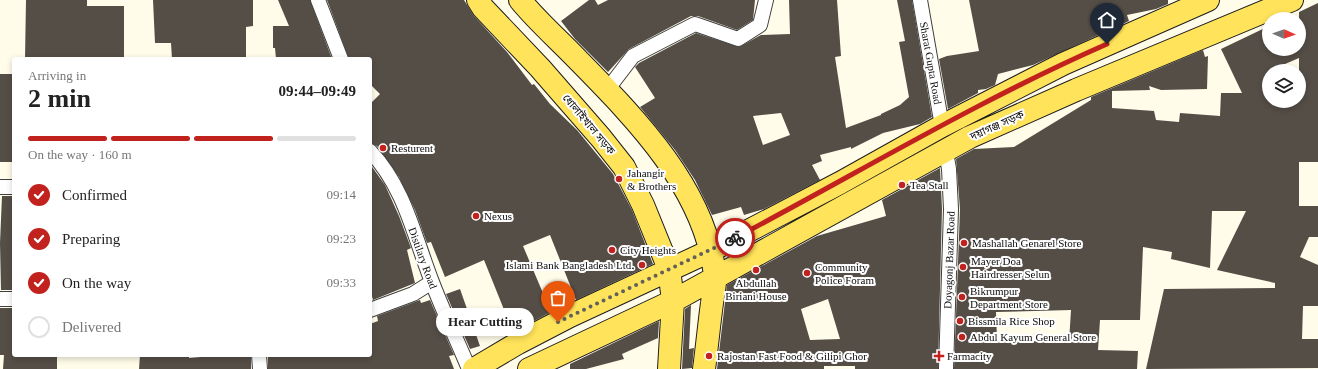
<!DOCTYPE html>
<html lang="en">
<head>
<meta charset="utf-8">
<style>
  body { margin:0; font-family:"Times New Roman","Noto Sans Bengali",serif; background:#f2f2f2; color:#222; height:100vh; display:flex; flex-direction:column; font-size:15px; white-space:nowrap }
  * { box-sizing:border-box; margin:0 }
  p { font-size:13px; color:#767676 }
  .icon { flex:none; width:22px; height:22px; fill:none; stroke:currentColor; stroke-width:2; stroke-linecap:round; stroke-linejoin:round }
  .map { position:relative; flex:1; overflow:hidden }
  .side { position:absolute; left:12px; top:57px; width:360px; height:300px; display:flex; flex-direction:column; background:#fff; border-radius:4px; box-shadow:0 2px 6px #0003 }
  .side>* { flex:none }
  .needle { width:26px; rotate:92deg }
  .buttons { position:absolute; left:1262px; top:12px; display:grid; gap:8px }
  .buttons a { display:grid; place-items:center; width:44px; height:44px; border-radius:50%; background:#fff; box-shadow:0 2px 6px #0003; font-size:20px }
  .pin { position:absolute; display:grid; place-items:center; width:34px; height:34px; color:#fff; margin:-41px -17px; border-radius:50% 50% 50% 0; rotate:-45deg; box-shadow:0 0 4px #0007 }
  .pin .icon { rotate:45deg }
  .courier { position:absolute; display:grid; place-items:center; width:40px; height:40px; margin:-20px; border:3px solid #c1221e; border-radius:50%; background:#fff; color:#222; box-shadow:0 1px 5px #0007 }
  .bubble { position:absolute; height:28px; border-radius:14px; background:#fff; box-shadow:0 2px 6px #0003; font-size:13px; font-weight:600; line-height:28px; text-align:center }
  .head em { font-style:normal; font-weight:600 }
  .head div { display:flex; flex-direction:column-reverse }
  .head { display:flex; align-items:center; justify-content:space-between; height:68px; padding:0 16px }
  h1 { font-size:26px; font-weight:600; line-height:30px }
  .bar { display:grid; grid-template-columns:repeat(4,1fr); gap:6px 4px; align-content:center; height:48px; padding:0 16px }
  .bar i { height:5px; border-radius:3px; background:#e0e0e0 }
  .bar .selected { background:#c1221e }
  .bar p { grid-column:span 4 }
  ol { padding:0 16px; list-style:none }
  li { display:flex; align-items:center; gap:12px; height:44px }
  li p { margin-inline-start:auto }
  li .icon { padding:4px; border-radius:50%; background:#c1221e; color:#fff; stroke-width:4 }
  li:last-child { color:#767676 }
  li i { width:22px; height:22px; border:2px solid #e0e0e0; border-radius:50% }
  .map>svg:first-child { display:block }
  .building { fill:#554e47; fill-rule:evenodd }
  .lines { fill:none; stroke-linecap:round; stroke-linejoin:round }
  .minor-casing { stroke:#3f3f3f; stroke-width:16 }
  .primary-casing { stroke:#1d1d1d; stroke-width:24 }
  .minor { stroke:#fff; stroke-width:14 }
  .primary { stroke:#ffe35a; stroke-width:22 }
  .done { stroke:#61605a; stroke-width:4; stroke-dasharray:0 7.2 }
  .route { stroke:#c1221e; stroke-width:5 }
  .poi-dot { fill:#c1221e; stroke:#fff; stroke-width:1.5 }
  .labels { text-anchor:middle; dominant-baseline:central; stroke-width:4; stroke-linejoin:round; paint-order:stroke }
  .street-label { font-size:11px; fill:#0c0c0c; stroke:#fff }
  .poi-label { font-size:11px; fill:#0c0c0c; stroke:#fff; text-anchor:start }
</style>
</head>
<body>
<div class="map">
<svg width="1318" height="369" viewBox="0 0 1318 369">
  <rect width="100%" height="100%" fill="#fffcea"/>
  <path class="building" d="M26 0H87V6H124V59H25Z
    M153 0H253V26L246 27V59H172L171 43H155Z
    M278 0H310L332 59H276L275 48H273V26H289Z
    M327 0H464L474 16 507 52 532 85 534 84 550 104 577 130 613 174 632 210 653 264 576 300 550 235 523 246 551 312 513 332 484 260 445 277 431 242 427 243 415 210 399 177 377 146 370 143V104L380 94 370 84V59H349Z
    M589 0H595L598 5 608 0H755L753 20 737 30 698 16H691L629 49 608 72 575 39 561 21Z
    M789 0H837L841 56 835 57 846 128 881 115V114L900 105 909 97 899 42 905 41 897 0H912L932 117 920 124 883 133 851 149V147L820 155 822 161 812 165 820 180 764 209 744 215 741 207 712 215 695 180 675 150 640 107 655 98 635 67 639 63 696 33 739 47 761 35 790 34ZM781 113 790 135 763 145 753 116Z
    M969 0H1168V4L1156 9 1127 15 1129 21 1033 65 998 74 995 85 986 89 978 90V93L948 109 939 59 947 56 979 51Z
    M1318 3V162H1299V206H1318V237H1309L1300 257 1318 265V306H1303L1302 339H1318V368L1146 369 1164 289 1275 288V283L1217 270 1246 211H1212L1210 268 1171 259 1172 252 1143 247 1140 320H1100L1098 350 1138 351 1137 369H954L960 209 956 159 974 149 1014 147 1091 100V97L1203 50 1205 57 1208 56 1207 89 1161 90 1149 86 1150 90 1112 91V108L1154 111 1156 120 1179 122 1180 113 1220 116 1221 93H1242L1221 49 1269 26V49H1299V12ZM1299 58V101H1269V71ZM1071 310 1069 342 997 340 996 312Z
    M0 74H14V162H0Z
    M370 164 385 185 399 216 411 248 407 250 415 283 373 300 370 289Z
    M940 168 942 209 938 369H855V366H824V369H717L727 285 817 236 886 216 882 200ZM828 299 840 339 810 340 801 309Z
    M2 196H14V290H1L0 243Z
    M460 289 480 346 470 349 446 294Z
    M420 300 421 303 430 300 454 355 449 356 454 369H268V355H370V324L378 321 377 316Z
    M691 305 689 349 694 348 692 368 682 369 685 309Z
    M0 308H14V355H57V369H3L4 355H7H0Z
    M659 321 658 338 622 354 624 359 586 369H570V364Z
    M140 355H189V358L224 355H251V369H139Z"/>
  <g class="lines">
    <g class="minor-casing">
      <path id="minor" d="M318 0 341 59
        M920 0 942 126
        M607 90 633 56 695 24 738 39 760 25 766 0
        M370 151C405 188 414 236 432 282 443 311 457 340 469 369
        M0 187H14
        M0 299H14
        M370 310 413 294 432 282
        M259 355 260 369
        M946 369 951 209 949 169 946 152"/>
    </g>
    <g class="primary-casing">
      <path id="primary" d="M478 0 483 8 540 68 601 138 624 167 643 205 669 269 673 301 669 369
        M520 0C538 22 559 40 579 61 637 120 705 189 715 275 716 284 713 294 712 303 709 325 707 347 704 369
        M474 369 518 343 570 316 710 251 840 183 942 126 1063 64 1208 0
        M529 369 673 301 970 137 1076 90 1292 0"/>
    </g>
    <use href="#minor" class="minor"/>
    <use href="#primary" class="primary"/>
  </g>
  <g class="lines">
    <path class="done" d="M558 322 735 238"/>
    <path class="route" d="M735 238C858 173 979 100 1107 44"/>
  </g>
  <g class="poi-dot">
    <circle cx="383" cy="148" r="4"/>
    <circle cx="619" cy="179" r="4"/>
    <circle cx="902" cy="185" r="4"/>
    <circle cx="476" cy="216" r="4"/>
    <circle cx="964" cy="243" r="4"/>
    <circle cx="612" cy="250" r="4"/>
    <circle cx="642" cy="265" r="4"/>
    <circle cx="963" cy="267" r="4"/>
    <circle cx="756" cy="270" r="4"/>
    <circle cx="807" cy="273" r="4"/>
    <circle cx="962" cy="297" r="4"/>
    <circle cx="960" cy="321" r="4"/>
    <circle cx="962" cy="337" r="4"/>
    <circle cx="709" cy="356" r="4"/>
    <path d="M937 350h4v4h4v4h-4v4h-4v-4h-4v-4h4z"/>
  </g>
  <g class="labels">
    <g class="street-label">
      <text transform="translate(931 63) rotate(80)">Sharat Gupta Road</text>
      <text transform="translate(589 124) rotate(50)">ধোলাইখাল সড়ক</text>
      <text transform="translate(997 125) rotate(-24)">দয়াগঞ্জ সড়ক</text>
      <text transform="translate(423 258) rotate(70)">Distilary Road</text>
      <text transform="translate(949 260) rotate(-88)">Doyagonj Bazar Road</text>
    </g>
    <g class="poi-label">
      <text x="391" y="148">Resturent</text>
      <text x="627" y="173">Jahangir<tspan x="627" dy="13">&amp; Brothers</tspan></text>
      <text x="910" y="185">Tea Stall</text>
      <text x="484" y="216">Nexus</text>
      <text x="972" y="243">Mashallah Genarel Store</text>
      <text x="620" y="250">City Heights</text>
      <text x="971" y="261">Mayer Doa<tspan x="971" dy="13">Hairdresser Selun</tspan></text>
      <text x="634" y="265" text-anchor="end">Islami Bank Bangladesh Ltd.</text>
      <text x="815" y="267">Community<tspan x="815" dy="13">Police Foram</tspan></text>
      <text x="756" y="283" text-anchor="middle">Abdullah<tspan x="756" dy="13">Biriani House</tspan></text>
      <text x="970" y="291">Bikrumpur<tspan x="970" dy="13">Department Store</tspan></text>
      <text x="968" y="321">Bissmila Rice Shop</text>
      <text x="970" y="337">Abdul Kayum General Store</text>
      <text x="717" y="356">Rajostan Fast Food &amp; Gilipi Ghor</text>
      <text x="947" y="356">Farmacity</text>
    </g>
  </g>
</svg>
<div class="buttons">
<a><svg class="needle" viewBox="-14 -14 28 28"><path d="M0-13l5 13h-10z" fill="#e53935"/><path d="M0 13l5-13h-10z" fill="#767676"/></svg></a>
<a><svg class="icon" aria-label="layers" viewBox="0 0 24 24"><path d="M12 4l9 5-9 5-9-5zM3 14l9 5 9-5"/></svg></a>
</div>
<div class="pin" style="left:558px;top:322px;background:#ea580c"><svg class="icon" aria-label="bag" viewBox="0 0 24 24"><path d="M5 8h14l-1 12H6zM9 8a3 3 0 0 1 6 0"/></svg></div>
<div class="pin" style="left:1107px;top:44px;background:#1f2937"><svg class="icon" aria-label="home" viewBox="0 0 24 24"><path d="M3 11l9-7 9 7M6 9v11h12V9"/></svg></div>
<div class="courier" style="left:735px;top:238px"><svg class="icon" aria-label="bike" viewBox="0 0 24 24"><circle cx="6" cy="16" r="4"/><circle cx="18" cy="16" r="4"/><path d="M6 16l4-8h5l3 8M10 8l3 8H6M13 5h3"/></svg></div>
<div class="bubble" style="left:436px;top:308px;width:98px">Hear Cutting</div>
<section class="side">
<div class="head"><div><h1>2 min</h1><p>Arriving in</p></div><em>09:44–09:49</em></div>
<div class="bar"><i class="selected"></i><i class="selected"></i><i class="selected"></i><i></i><p>On the way · 160 m</p></div>
<ol>
<li><svg class="icon" aria-label="check" viewBox="0 0 24 24"><path d="M5 12l5 5 9-10"/></svg>Confirmed<p>09:14</p></li>
<li><svg class="icon" aria-label="check" viewBox="0 0 24 24"><path d="M5 12l5 5 9-10"/></svg>Preparing<p>09:23</p></li>
<li><svg class="icon" aria-label="check" viewBox="0 0 24 24"><path d="M5 12l5 5 9-10"/></svg>On the way<p>09:33</p></li>
<li><i></i>Delivered</li>
</ol>
</section>
</div>
</body>
</html>
